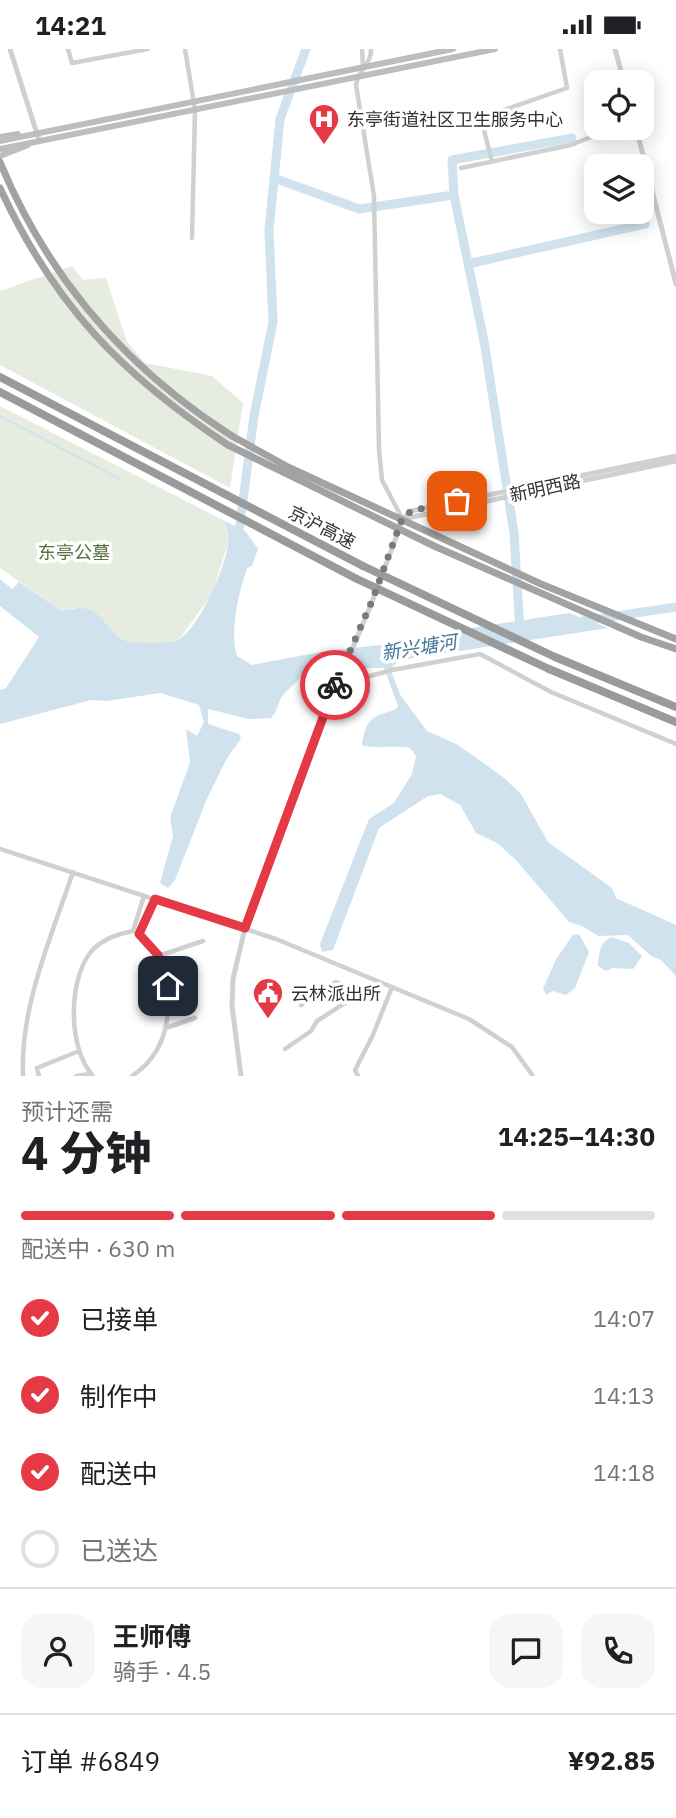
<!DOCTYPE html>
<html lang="zh">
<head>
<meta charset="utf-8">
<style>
  body { margin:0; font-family:"IBM Plex Sans","Noto Sans SC",sans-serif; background:#f6f6f6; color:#202124; height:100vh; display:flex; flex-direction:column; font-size:26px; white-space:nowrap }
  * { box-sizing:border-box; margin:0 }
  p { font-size:23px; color:#757577 }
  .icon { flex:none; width:38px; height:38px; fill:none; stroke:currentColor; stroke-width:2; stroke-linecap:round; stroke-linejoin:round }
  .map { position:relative; height:1027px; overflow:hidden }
  .sheet { display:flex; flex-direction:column; background:#fff; flex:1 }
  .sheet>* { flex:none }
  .buttons { position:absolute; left:584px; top:21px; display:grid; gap:14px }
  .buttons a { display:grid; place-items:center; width:70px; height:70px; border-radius:14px; background:#fff; box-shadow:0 4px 18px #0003; font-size:35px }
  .pin { position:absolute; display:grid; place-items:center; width:60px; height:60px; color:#fff; margin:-30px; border-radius:14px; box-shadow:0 4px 10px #0006 }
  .courier { position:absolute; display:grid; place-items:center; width:70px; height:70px; margin:-35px; border:5px solid #e63946; border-radius:50%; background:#fff; color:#222; box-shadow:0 2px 9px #0007 }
  .head em { font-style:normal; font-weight:800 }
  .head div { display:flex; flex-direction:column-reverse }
  .head { display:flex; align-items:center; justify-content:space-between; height:119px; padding:0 21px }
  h1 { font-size:46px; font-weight:800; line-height:52px }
  .bar { display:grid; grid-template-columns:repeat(4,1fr); gap:10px 7px; align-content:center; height:84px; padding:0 21px }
  .bar i { height:9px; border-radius:5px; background:#e0e0e0 }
  .bar .active { background:#e63946 }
  .bar p { grid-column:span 4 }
  .line { display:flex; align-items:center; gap:18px; padding:0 21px; border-top:2px solid #e0e0e0 }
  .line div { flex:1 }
  .round { display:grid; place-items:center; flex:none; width:74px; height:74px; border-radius:21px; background:#f6f6f6 }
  ol { padding:0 21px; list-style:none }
  li { display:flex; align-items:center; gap:21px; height:77px }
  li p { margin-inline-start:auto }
  li .icon { padding:7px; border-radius:50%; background:#e63946; color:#fff; stroke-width:4 }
  li:last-child { color:#757577 }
  li i { width:38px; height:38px; border:4px solid #e0e0e0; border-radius:50% }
  .status { display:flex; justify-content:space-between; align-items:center; height:49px; padding:0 35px; background:#fff; direction:ltr }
  .status svg { height:19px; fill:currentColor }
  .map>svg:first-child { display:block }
  .green { fill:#e6ecdf }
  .water { fill:#cfe2ee }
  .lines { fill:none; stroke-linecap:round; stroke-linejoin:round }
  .stream { stroke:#cfe2ee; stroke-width:2 }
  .river { stroke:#cfe2ee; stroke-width:9 }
  .minor { stroke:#d0d0d0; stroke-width:4.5 }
  .tertiary { stroke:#d0d0d0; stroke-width:5 }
  .secondary { stroke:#bdbdbd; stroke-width:6 }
  .trunk { stroke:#a2a2a2; stroke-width:7 }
  .motorway { stroke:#9a9a9a; stroke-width:8 }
  .trunk-bridge { stroke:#a2a2a2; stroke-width:7 }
  .motorway-bridge { stroke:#9a9a9a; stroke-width:8 }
  .done { stroke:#7a7a7a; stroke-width:7; stroke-dasharray:0 12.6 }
  .route { stroke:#e63946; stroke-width:9 }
  .labels { text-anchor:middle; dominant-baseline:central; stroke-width:7; stroke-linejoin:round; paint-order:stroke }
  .poi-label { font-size:18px; fill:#333; stroke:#fff; text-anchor:start }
  .street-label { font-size:18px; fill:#333; stroke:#fff }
  .park-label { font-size:18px; fill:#56703f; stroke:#fff }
  .water-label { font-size:19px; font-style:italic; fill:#3f7597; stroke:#fff }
</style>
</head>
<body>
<div class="status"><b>14:21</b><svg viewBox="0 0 49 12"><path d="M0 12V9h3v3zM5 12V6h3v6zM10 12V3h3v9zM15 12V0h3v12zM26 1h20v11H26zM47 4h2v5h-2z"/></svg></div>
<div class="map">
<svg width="676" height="1027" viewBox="0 0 676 1027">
  <rect width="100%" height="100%" fill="#fff"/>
  <path class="green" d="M72 217 83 231 106 229 127 293 145 314 212 327 243 354 230 439 0 316V242Z
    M0 357 225 472 228 494 212 545 180 589C165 597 130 597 116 586 104 577 100 562 82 559 76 558 67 561 60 561L0 519Z"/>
  <path class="water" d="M225 472 246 483 258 500 252 517 247 519C239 543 229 582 237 607L252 616 326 602 426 591 446 583 569 564 608 579 401 611 393 617 392 625 401 647 427 682 458 696 503 728 521 745 548 793 612 839 616 849 676 876V927L661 911 651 907 628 886 598 887 582 877 569 873 516 811 497 794 476 784 460 756 440 745 428 747 379 779 333 901 322 903 320 895 369 770 394 754 412 725 416 707 410 699C397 696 370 700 362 696 366 668 373 668 396 660L398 657 384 619H351L300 628C294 637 284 643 281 649 277 657 277 663 271 669L249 670 208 660V675L239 685 241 690 227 709 206 752 175 831 168 839 160 834 173 787 170 769 190 713 186 680 197 687 204 673 199 656 160 644 107 652 91 651 0 675V641L6 639 39 588 0 557V530L12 540 19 533 60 561C69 562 78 557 87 560 106 565 108 587 128 592 141 595 169 596 181 589 200 576 227 516 228 493 229 487 226 479 225 472Z
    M579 885 589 903 575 939 566 946 553 942 546 946 543 940 556 910 573 886Z
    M612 888 629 894 642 907 633 920 613 919 606 922 598 917C599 906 599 893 612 888Z"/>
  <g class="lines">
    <path class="stream" d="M0 367 120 430"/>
    <path class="river" d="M274 129 359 160 454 146 484 292 514 484 520 582
      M454 146 452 111 572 89
      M468 215 645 175
      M238 490 254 367 273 273 269 181 280 70 306 0
      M577 573 676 558"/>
    <path class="minor" d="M68 0 72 14 148 0
      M185 0 195 61 192 189
      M362 0 363 19
      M371 0C372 14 358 22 356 36L374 147 379 400 382 431 402 469
      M492 113 481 69 567 39 560 0
      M461 119 571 96 613 79
      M349 640 363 629 392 621 480 605 551 643 676 695
      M0 800 276 890 469 970 512 998 533 1027
      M155 850 139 885 158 907
      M168 938 194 929
      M301 956 336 933 362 943
      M166 979 195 969
      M285 1000 311 982 317 972 362 943
      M23 1027C20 957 51 889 73 823
      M39 1027 37 1019 79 1002
      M76 1027 90 1025
      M93 1027C68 1000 68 933 90 904 100 891 117 885 133 882L144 847
      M132 1027C174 999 174 948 158 907L203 892
      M358 1027 355 1021 373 986 392 938"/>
    <path class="tertiary" d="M10 0 39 91
      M615 0 624 33
      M636 79 676 235
      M403 470 676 412
      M241 1027 232 957 233 930 245 879 298 742 321 675 372 553 403 470 411 462 676 407"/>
    <path class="secondary" d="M0 88 18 85
      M0 92 453 0
      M0 100 495 0
      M0 107 28 96"/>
    <path class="trunk" d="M0 113C48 229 127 320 232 387
      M0 139C54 256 122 326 228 396"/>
    <path class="motorway" d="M0 328 363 517
      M0 343 357 530
      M555 608 676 658
      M549 620 676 673"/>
    <path class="trunk-bridge" d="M232 387 288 418 541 535 676 590
      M228 396 434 497 641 588 676 600"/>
    <path class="motorway-bridge" d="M363 517 555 608
      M357 530 549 620"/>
  </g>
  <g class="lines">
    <path class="done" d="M335 636 372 552 402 470 411 462 457 452"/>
    <path class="route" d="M168 937 158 906 139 885 155 850 245 879 335 636"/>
  </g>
  <defs>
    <g id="hospital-pin" transform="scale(1.575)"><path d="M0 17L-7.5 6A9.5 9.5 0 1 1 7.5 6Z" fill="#e63946" stroke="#fff"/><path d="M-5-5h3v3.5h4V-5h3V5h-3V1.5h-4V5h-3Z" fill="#fff"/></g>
    <g id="civic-pin" transform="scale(1.575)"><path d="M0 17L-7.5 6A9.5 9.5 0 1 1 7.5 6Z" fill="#e63946" stroke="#fff"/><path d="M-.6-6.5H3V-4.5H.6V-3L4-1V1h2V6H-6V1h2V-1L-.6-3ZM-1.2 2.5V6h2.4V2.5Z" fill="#fff"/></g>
  </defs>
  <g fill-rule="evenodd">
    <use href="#hospital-pin" x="324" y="70"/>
    <use href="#civic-pin" x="268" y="944"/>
  </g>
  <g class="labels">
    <g class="poi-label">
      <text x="347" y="70">东亭街道社区卫生服务中心</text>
      <text x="291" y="944">云林派出所</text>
    </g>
    <g class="street-label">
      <text transform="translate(545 439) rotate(-12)">新明西路</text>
      <text transform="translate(322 478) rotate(27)">京沪高速</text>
    </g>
    <g class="park-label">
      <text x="74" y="503">东亭公墓</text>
    </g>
    <g class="water-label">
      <text transform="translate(419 598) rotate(-9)">新兴塘河</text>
    </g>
  </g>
</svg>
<div class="buttons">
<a><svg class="icon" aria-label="locate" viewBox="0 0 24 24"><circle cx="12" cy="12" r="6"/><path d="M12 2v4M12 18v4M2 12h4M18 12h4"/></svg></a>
<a><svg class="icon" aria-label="layers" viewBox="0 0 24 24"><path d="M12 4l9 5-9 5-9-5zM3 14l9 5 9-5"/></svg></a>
</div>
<div class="pin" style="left:457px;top:452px;background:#ea580c"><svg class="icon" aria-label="bag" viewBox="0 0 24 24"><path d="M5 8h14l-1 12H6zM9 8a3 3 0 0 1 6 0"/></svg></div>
<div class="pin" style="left:168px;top:937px;background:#1f2937"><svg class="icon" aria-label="home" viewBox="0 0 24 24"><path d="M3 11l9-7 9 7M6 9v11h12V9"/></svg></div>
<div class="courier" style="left:335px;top:636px"><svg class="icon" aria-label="bike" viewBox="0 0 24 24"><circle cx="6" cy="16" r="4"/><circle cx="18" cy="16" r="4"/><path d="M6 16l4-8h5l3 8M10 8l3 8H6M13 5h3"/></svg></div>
</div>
<section class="sheet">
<div class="head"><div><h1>4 分钟</h1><p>预计还需</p></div><em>14:25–14:30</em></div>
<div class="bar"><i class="active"></i><i class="active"></i><i class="active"></i><i></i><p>配送中 · 630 m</p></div>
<ol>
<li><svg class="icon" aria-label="check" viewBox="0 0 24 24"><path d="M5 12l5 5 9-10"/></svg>已接单<p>14:07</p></li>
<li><svg class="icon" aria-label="check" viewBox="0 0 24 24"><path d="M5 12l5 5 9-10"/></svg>制作中<p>14:13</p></li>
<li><svg class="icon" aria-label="check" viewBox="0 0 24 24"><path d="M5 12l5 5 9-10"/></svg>配送中<p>14:18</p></li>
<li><i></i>已送达</li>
</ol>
<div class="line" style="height:126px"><a class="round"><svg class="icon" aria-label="person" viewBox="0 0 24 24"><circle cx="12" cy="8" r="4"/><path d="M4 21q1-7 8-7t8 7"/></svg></a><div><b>王师傅</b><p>骑手 · 4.5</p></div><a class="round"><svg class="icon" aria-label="chat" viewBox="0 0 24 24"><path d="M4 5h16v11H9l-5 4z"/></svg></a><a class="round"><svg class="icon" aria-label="phone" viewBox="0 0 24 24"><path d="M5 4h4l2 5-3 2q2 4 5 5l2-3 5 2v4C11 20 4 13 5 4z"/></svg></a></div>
<div class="line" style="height:91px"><div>订单 #6849</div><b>¥92.85</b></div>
</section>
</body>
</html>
